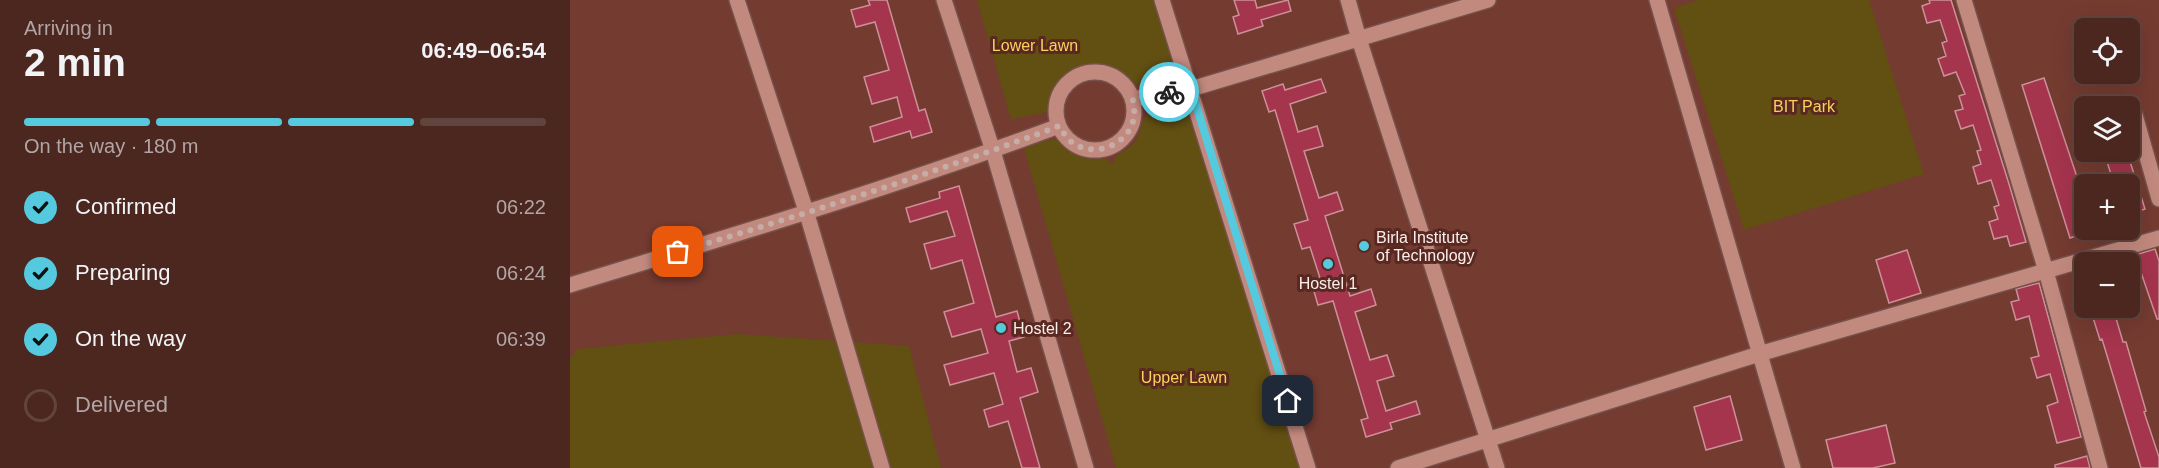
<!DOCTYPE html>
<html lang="en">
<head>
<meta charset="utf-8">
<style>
  body { margin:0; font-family:Arial,sans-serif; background:#522f29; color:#f1f3f6; height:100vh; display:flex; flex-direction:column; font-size:22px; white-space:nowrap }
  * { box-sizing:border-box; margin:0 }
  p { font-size:20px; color:#b2a5a5 }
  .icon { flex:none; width:33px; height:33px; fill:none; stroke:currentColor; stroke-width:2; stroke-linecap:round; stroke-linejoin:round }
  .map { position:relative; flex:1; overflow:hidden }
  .drawer { display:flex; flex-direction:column; background:#4b2720; width:570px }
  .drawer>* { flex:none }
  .tools { position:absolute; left:1504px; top:18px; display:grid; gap:12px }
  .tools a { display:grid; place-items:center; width:66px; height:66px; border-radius:9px; background:#4b2720; box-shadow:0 6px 24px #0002,0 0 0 2px #62443e; font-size:30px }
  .pin { position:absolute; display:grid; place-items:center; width:51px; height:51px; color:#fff; margin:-26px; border-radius:12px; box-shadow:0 3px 9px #0006 }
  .courier { position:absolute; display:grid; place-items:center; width:60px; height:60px; margin:-30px; border:4px solid #55cadf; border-radius:50%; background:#fff; color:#222; box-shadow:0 2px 8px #0007 }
  .summary em { font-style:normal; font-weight:700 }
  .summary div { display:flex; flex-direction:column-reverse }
  .summary { display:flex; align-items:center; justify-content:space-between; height:102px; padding:0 24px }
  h1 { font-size:39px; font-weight:700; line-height:45px }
  .bar { display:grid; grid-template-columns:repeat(4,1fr); gap:9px 6px; align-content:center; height:72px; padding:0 24px }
  .bar i { height:8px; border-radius:4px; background:#62443e }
  .bar .current { background:#55cadf }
  .bar p { grid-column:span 4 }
  ol { padding:0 24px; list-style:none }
  li { display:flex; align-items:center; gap:18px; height:66px }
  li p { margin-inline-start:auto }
  li .icon { padding:6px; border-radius:50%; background:#55cadf; color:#111; stroke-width:4 }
  li:last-child { color:#b2a5a5 }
  li i { width:33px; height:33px; border:3px solid #62443e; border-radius:50% }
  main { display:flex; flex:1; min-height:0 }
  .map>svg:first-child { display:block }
  .built { fill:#743b31; fill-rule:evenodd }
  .green { fill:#624f12 }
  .building { fill:#a5344d; stroke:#cc9198; stroke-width:1.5 }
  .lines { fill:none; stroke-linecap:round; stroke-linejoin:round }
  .minor-casing { stroke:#76514b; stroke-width:18 }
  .minor { stroke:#c2897e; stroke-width:15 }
  .done { stroke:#c6ada8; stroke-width:6; stroke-dasharray:0 10.8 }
  .route { stroke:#55cadf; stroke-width:8 }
  .poi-dot { fill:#55cadf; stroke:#592921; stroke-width:2 }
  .labels { text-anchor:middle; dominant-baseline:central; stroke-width:6; stroke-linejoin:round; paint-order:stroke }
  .park-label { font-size:16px; fill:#f8d25b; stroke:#592921 }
  .poi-label { font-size:16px; fill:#fbeeec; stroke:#592921; text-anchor:start }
</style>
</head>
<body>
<main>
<section class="drawer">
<div class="summary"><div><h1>2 min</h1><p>Arriving in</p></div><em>06:49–06:54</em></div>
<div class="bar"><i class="current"></i><i class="current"></i><i class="current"></i><i></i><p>On the way · 180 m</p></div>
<ol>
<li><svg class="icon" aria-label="check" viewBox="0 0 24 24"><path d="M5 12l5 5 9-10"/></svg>Confirmed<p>06:22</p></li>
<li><svg class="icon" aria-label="check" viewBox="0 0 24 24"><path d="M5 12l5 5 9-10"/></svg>Preparing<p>06:24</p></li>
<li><svg class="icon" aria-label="check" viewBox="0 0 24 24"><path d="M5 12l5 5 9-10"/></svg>On the way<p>06:39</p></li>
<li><i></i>Delivered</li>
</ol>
</section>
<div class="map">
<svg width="1589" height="468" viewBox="0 0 1589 468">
  <rect width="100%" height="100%" fill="#64342b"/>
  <path class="built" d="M0 0H1589V468H0ZM1515 28H1560V74H1515ZM1515 106H1560V152H1515ZM1515 184H1560V230H1515ZM1515 262H1560V308H1515Z"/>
  <path class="green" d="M407 0H592L611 64 567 85C552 71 536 61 515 67 509 68 502 70 498 74 487 84 482 99 478 112L441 119Z
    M1129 0H1299L1354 174 1174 230 1104 8Z
    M607 100 619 103 737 468H546L454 148 462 143 485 139 508 154 536 159 540 164 543 163 546 156 559 148 567 139 574 118 584 107Z
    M168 334 339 346 371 468H0V360L7 349Z"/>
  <path class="building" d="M298 0H317L349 111 355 109 362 132 342 138 340 131 304 142 300 127 332 117 327 97 302 104 294 77 319 70 305 22 286 27 281 10 300 5Z
    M664 0H685L687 8 718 0 721 11 691 20 693 26 668 34 663 17 669 15Z
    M1359 0H1381L1439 184 1456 242 1440 246 1437 236 1424 239 1419 222 1428 219 1424 207 1429 205 1421 180 1408 184 1403 167 1411 164 1407 151 1411 150 1403 125 1391 129 1385 111 1393 109 1389 96 1395 94 1386 72 1374 76 1368 59 1376 56 1372 43 1377 41 1370 20 1357 23 1352 6 1360 3Z
    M1474 78 1515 201V233L1500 238 1452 85Z
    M751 79 756 92 720 104 728 132 747 126 753 146 734 151 749 198 767 192 773 210 755 216 780 296 801 289 806 305 785 312 800 360 817 355 824 376 807 381 816 411 846 401 850 414 820 423 822 429 796 437 791 420 798 418 763 301 748 305 741 281 750 278 740 247 732 249 724 224 738 220 705 110 699 112 692 91 713 84 715 90Z
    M1534 152H1557L1575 209 1560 214V184H1544Z
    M389 186 426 317 447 311 454 337 439 341 447 372 461 368 468 392 450 398 470 468H452L438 421 419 427 414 410 433 404 424 373 380 385 374 365 418 353 411 329 382 337 374 312 404 303 392 260 361 269 354 244 385 236 377 211 340 222 336 208 370 198 369 192Z
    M1585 249 1589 261V319H1587L1565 255Z
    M1337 250 1351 293 1319 303 1306 260Z
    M1469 283 1511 437 1487 443 1477 406 1488 402 1480 374 1467 378 1461 358 1469 356 1459 316 1446 320 1441 302 1449 300 1446 289Z
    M1520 308H1543L1553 342H1556L1576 411 1574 412 1589 457V468H1571L1532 339 1530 340Z
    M1160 396 1172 440 1136 450 1124 407Z
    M1316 425 1325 463 1303 468H1263L1256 440Z
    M1517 456 1520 468H1485V465Z"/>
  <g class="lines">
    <g class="minor-casing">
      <path id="minor" d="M167 0 237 214 312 468
        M374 0 423 151 516 468
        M592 0 738 468
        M778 0 789 39 927 468
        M1087 0 1223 468
        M1394 0 1476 271 1530 468
        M486 111a39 39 0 1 1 78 0a39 39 0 1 1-78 0Z
        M563 99 621 89 918 0
        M1565 115 1589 199
        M0 285C164 235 328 186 489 126
        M828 468 1189 354 1589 238"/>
    </g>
    <use href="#minor" class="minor"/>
  </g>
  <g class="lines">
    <path class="done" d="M108 252C236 214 364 173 489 126 494 134 499 142 508 146 532 157 564 140 564 113 565 108 563 103 563 99L599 92"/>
    <path class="route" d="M599 92 621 89 718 401"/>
  </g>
  <g class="poi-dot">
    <circle cx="794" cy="246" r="6"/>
    <circle cx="758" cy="264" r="6"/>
    <circle cx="431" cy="328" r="6"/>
  </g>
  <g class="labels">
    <g class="park-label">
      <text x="465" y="45">Lower Lawn</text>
      <text x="1234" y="106">BIT Park</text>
      <text x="614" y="377">Upper Lawn</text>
    </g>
    <g class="poi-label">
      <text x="806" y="237">Birla Institute<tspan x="806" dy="18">of Technology</tspan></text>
      <text x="758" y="283" text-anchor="middle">Hostel 1</text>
      <text x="443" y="328">Hostel 2</text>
    </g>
  </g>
</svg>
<div class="tools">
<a><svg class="icon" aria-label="locate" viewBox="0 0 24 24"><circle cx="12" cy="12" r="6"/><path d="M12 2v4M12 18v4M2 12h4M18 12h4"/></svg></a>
<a><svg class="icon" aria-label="layers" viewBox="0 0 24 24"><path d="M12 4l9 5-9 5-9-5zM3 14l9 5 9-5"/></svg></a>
<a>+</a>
<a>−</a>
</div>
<div class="pin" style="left:108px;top:252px;background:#ea580c"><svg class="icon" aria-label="bag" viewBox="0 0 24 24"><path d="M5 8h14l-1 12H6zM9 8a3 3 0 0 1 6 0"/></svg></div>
<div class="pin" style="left:718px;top:401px;background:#1f2937"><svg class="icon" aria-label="home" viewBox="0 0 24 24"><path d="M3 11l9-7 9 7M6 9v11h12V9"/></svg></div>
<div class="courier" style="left:599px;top:92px"><svg class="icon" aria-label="bike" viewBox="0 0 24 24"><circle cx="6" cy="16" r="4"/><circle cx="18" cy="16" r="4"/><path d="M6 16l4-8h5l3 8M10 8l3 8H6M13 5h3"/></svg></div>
</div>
</main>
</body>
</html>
